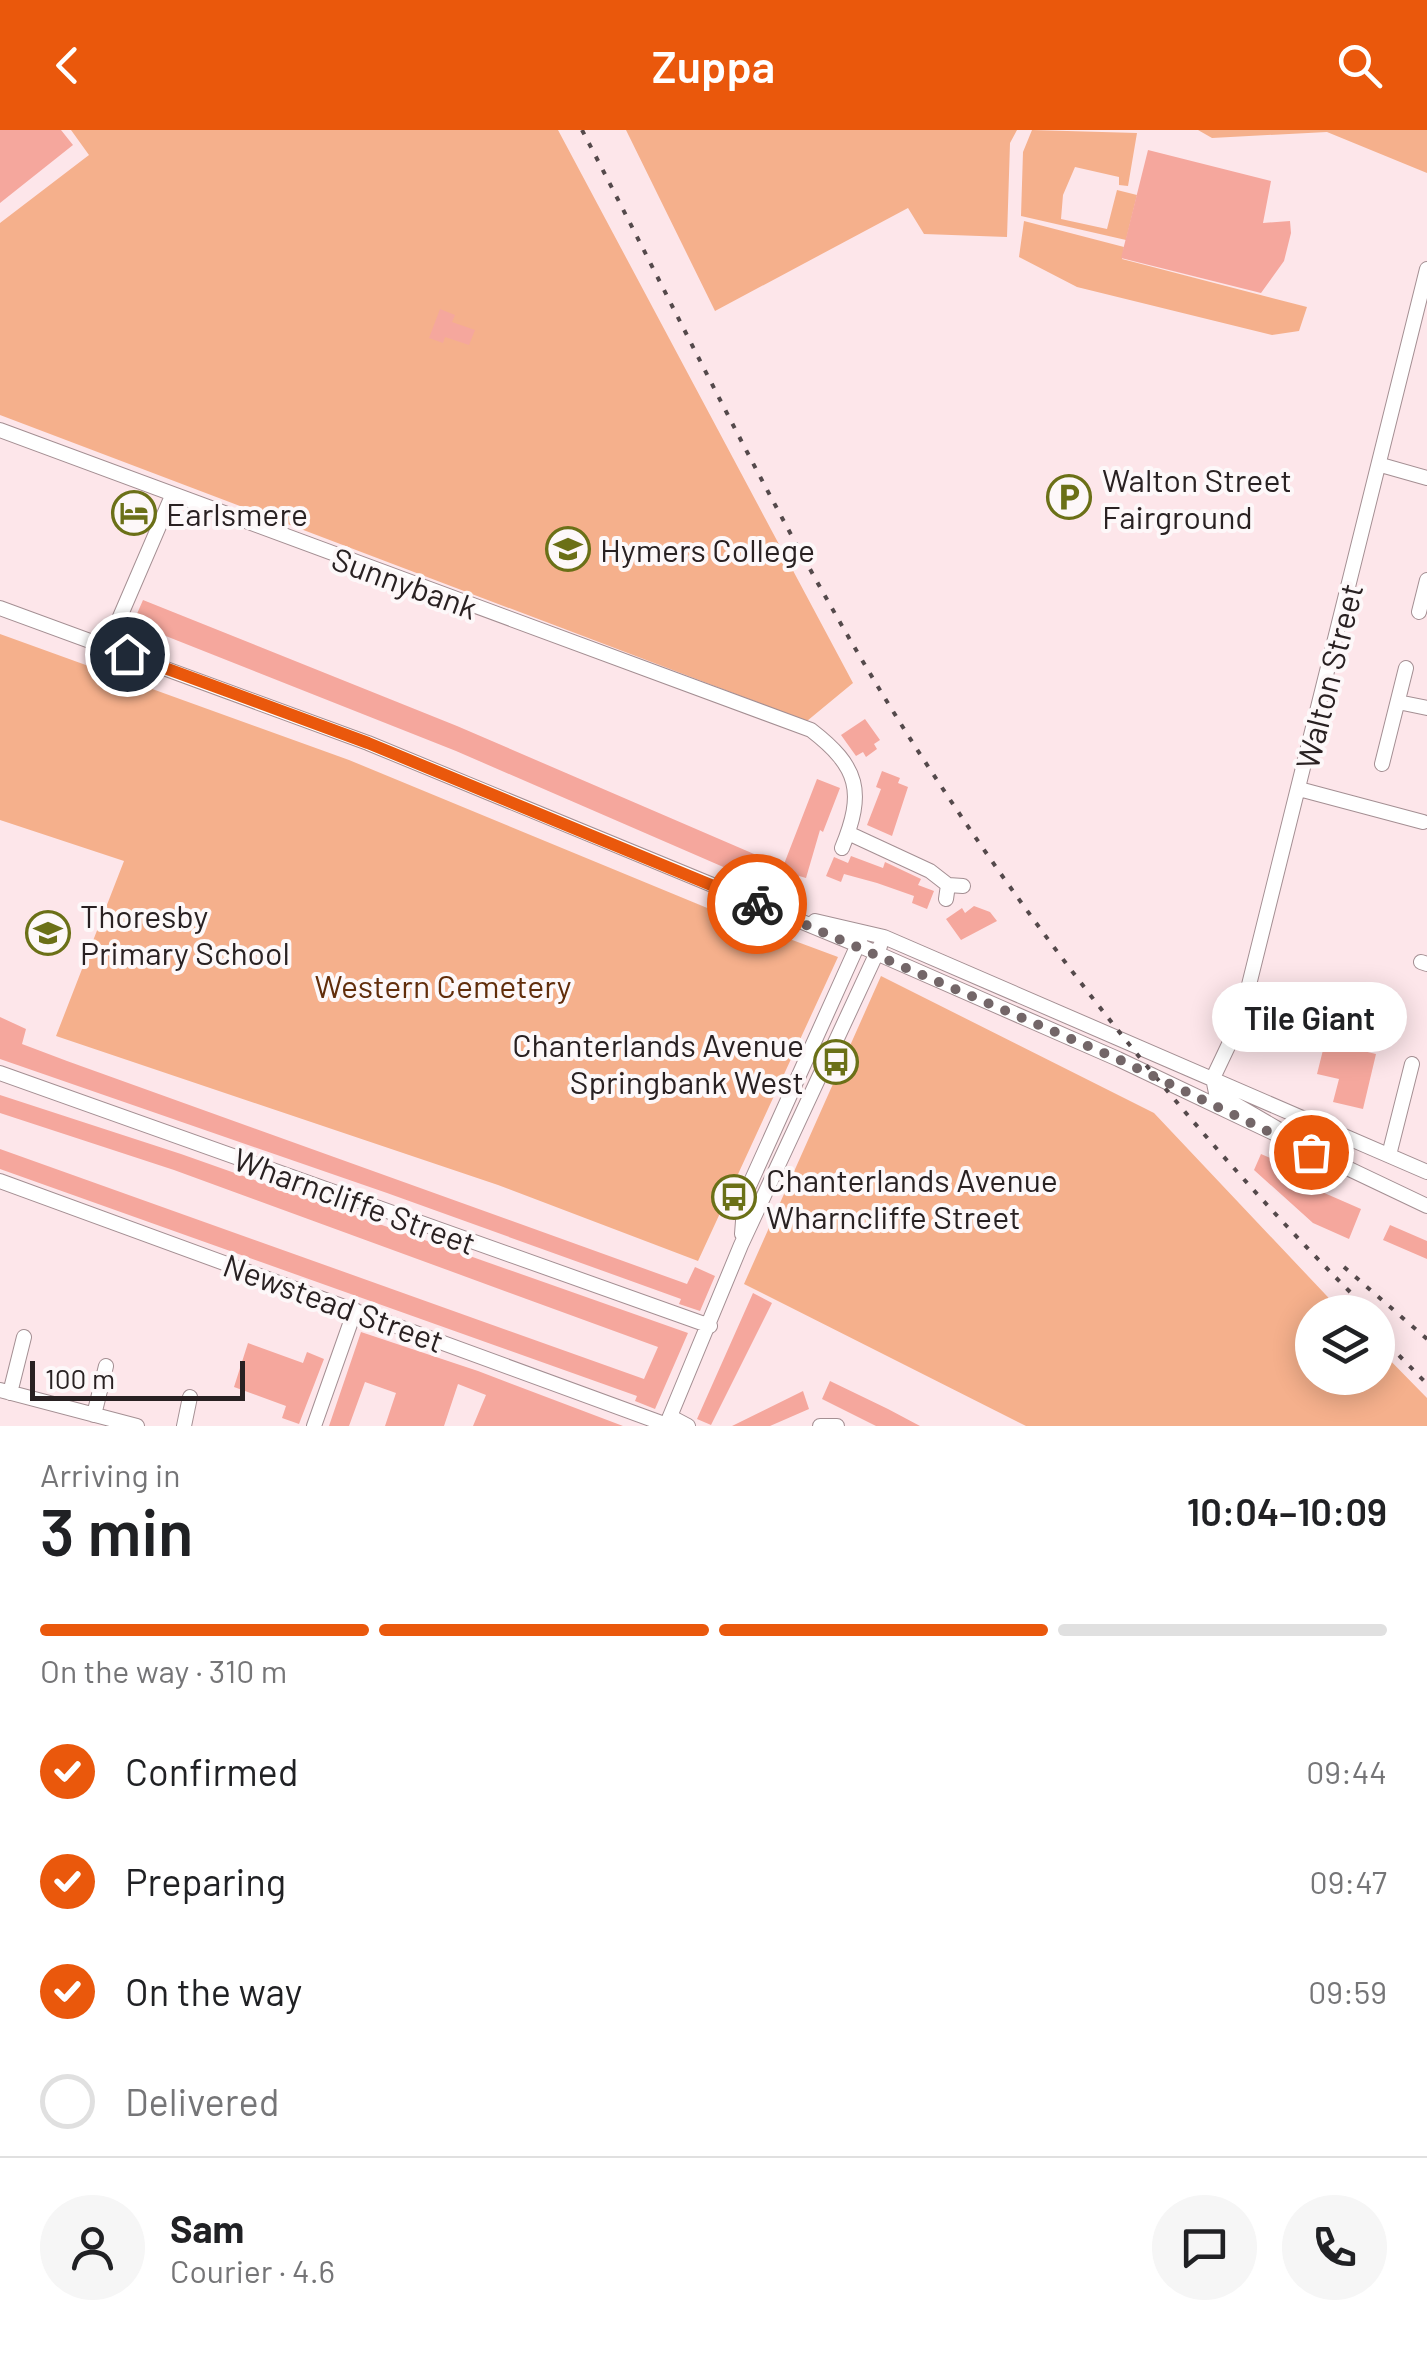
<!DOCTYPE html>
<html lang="en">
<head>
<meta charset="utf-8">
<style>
  body { margin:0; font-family:Barlow,sans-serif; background:#f6f6f6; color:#202124; height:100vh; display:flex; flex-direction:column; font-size:38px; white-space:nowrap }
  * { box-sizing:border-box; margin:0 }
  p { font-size:32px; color:#757577 }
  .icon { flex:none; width:55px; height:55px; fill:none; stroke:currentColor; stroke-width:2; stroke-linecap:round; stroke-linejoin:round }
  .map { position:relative; height:1296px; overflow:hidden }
  .panel { display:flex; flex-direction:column; background:#fff; flex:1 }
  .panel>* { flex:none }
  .tools { position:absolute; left:1295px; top:1165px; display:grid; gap:20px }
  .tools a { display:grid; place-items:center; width:100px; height:100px; border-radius:50%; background:#fff; box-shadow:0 5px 25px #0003; font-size:50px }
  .scale { position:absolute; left:30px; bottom:25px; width:215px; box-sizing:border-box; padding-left:10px; border:5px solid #292122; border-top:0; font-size:28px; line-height:35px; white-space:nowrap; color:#292122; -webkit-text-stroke:8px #fdf8f9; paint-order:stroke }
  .pin { position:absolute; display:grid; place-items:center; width:85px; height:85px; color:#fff; margin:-42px; border:5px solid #fff; border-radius:50%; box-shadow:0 2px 10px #0007 }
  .courier { position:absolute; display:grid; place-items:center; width:100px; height:100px; margin:-50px; border:8px solid #ea580c; border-radius:50%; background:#fff; color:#222; box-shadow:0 2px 12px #0007 }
  .bubble { position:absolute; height:70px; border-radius:35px; background:#fff; box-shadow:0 5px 25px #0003; font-size:32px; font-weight:600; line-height:70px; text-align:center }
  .summary em { font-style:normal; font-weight:600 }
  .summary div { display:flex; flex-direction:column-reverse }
  .summary { display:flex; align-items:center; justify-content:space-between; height:170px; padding:0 40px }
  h1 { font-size:65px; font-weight:600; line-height:75px }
  .bar { display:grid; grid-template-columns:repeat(4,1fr); gap:15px 10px; align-content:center; height:120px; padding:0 40px }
  .bar i { height:12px; border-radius:8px; background:#e0e0e0 }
  .bar .current { background:#ea580c }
  .bar p { grid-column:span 4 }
  .line { display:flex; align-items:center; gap:25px; padding:0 40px; border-top:2px solid #e0e0e0 }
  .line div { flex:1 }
  .round { display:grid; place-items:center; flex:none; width:105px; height:105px; border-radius:52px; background:#f6f6f6 }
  ol { padding:0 40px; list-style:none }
  li { display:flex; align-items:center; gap:30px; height:110px }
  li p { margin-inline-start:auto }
  li .icon { padding:10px; border-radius:50%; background:#ea580c; color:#fff; stroke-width:4 }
  li:last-child { color:#757577 }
  li i { width:55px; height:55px; border:5px solid #e0e0e0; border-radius:50% }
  header { display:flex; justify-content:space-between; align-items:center; height:130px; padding:0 40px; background:#ea580c; color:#fff; font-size:45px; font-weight:600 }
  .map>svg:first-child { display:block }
  .green { fill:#f5b08c }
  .building { fill:#f5a79d }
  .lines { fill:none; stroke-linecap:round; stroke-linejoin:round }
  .minor-casing { stroke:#a48f93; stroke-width:16 }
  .minor { stroke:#fff; stroke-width:14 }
  .rail { stroke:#54494b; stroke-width:4; stroke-dasharray:5 10; stroke-linecap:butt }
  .done { stroke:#736668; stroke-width:10; stroke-dasharray:0 18 }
  .route { stroke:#ea580c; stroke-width:12 }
  .labels { text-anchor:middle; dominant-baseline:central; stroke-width:8; stroke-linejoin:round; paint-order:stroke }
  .poi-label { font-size:32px; fill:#292122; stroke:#fdf8f9; text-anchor:start }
  .street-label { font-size:32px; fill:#292122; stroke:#fdf8f9 }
  .park-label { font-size:32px; fill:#612d0a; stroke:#fdf8f9 }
</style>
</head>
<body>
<header><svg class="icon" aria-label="back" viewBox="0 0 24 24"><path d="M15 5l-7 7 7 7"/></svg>Zuppa<svg class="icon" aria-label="search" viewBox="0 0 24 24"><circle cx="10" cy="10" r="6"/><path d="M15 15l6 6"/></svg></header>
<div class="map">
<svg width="1427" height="1296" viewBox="0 0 1427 1296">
  <rect width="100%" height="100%" fill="#fde6ea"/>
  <path class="green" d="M71 0H558L853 553 807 591 0 285V93L89 25Z
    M626 0H1017L1010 13 1007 107 924 104 908 78 715 181Z
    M1032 0 1137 3 1128 56 1119 55V47L1075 37 1063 65 1061 89 1107 99 1117 60 1137 65 1126 110 1021 86 1023 22Z
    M1198 0H1427V43L1327 2 1212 8Z
    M1024 91 1124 117 1122 129 1307 177 1299 201 1272 205 1077 157 1019 127Z
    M0 504 349 630 717 782 838 827 698 1131 498 1055 56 906 124 731 0 690Z
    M881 846 1154 983 1342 1182H1312V1248H1378V1218L1427 1268V1296H1026L744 1154Z"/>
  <path class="building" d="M0 0H61L73 15 0 73Z
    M1148 20 1271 51 1263 93 1290 91 1291 103 1284 131 1261 163 1121 128Z
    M440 179 455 185 452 192 475 200 469 215 445 207 443 213 429 208Z
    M143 470 457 596 761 727 751 749 456 621 133 493Z
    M865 589 880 610 874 614 877 619 866 627 863 622 856 626 841 605Z
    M882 641 900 648 898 653 908 657 892 706 867 695 881 659 876 657Z
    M817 649 840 658 823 702 820 700 806 748 799 746 797 753 779 747Z
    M851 726 883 738 885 732 921 749 918 755 934 761 927 779 912 773 914 766 877 753 844 744 841 752 826 746 834 727 848 733Z
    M974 776 990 782 997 791 961 810 946 789 962 778 965 783Z
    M0 887 26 899 22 914 67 931 687 1154 695 1137 715 1146 700 1181 679 1174 681 1169 387 1063 0 929Z
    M1325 912 1376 924 1363 979 1333 972 1339 949 1317 944Z
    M0 965 181 1024 688 1203 655 1279 635 1271 637 1266 0 1039V1019L644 1249 658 1217 174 1040 0 983Z
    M1261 1024 1299 1040 1306 1055 1361 1079 1349 1109 1313 1093 1254 1040Z
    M1390 1095 1427 1111V1129L1383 1110Z
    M753 1163 772 1173 711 1295 697 1289Z
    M361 1202 478 1241 623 1296H473L486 1265 458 1254 444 1296H385L396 1263 365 1252 349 1296H329Z
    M248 1213 303 1233 307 1222 324 1229 299 1294 282 1288 286 1276 234 1257Z
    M830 1251 888 1279 920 1296H876L822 1269Z
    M803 1261 809 1279 770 1296H732Z"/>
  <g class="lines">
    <g class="minor-casing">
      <path id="minor" d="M0 300 811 600C859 637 865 662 842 718
        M1381 335 1427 348
        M0 478 368 613 858 815 1118 929 1427 1076
        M1419 482 1427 450
        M107 517 172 366
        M1398 572 1427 578
        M1382 634 1406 538
        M1299 659 1423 692
        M848 703 930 741 948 755
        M946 769 948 755 963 756
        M815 791 884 807 1427 1042
        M1421 832 1427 834
        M0 943 710 1196
        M1213 948 1240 891 1427 139
        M1213 948 1216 963 1283 1002
        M1389 1025 1412 934
        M0 1051 667 1295
        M742 1104 745 1065 860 810
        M0 1260 137 1296
        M10 1263 24 1207
        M94 1285 106 1236
        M671 1287 688 1296
        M184 1296 190 1267
        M314 1296 355 1180
        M666 1296 741 1115 880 816
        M820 1296H837"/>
    </g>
    <use href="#minor" class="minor"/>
    <path class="rail" d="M582 0C696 218 801 445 937 650 1063 842 1207 1020 1370 1182
      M1344 1137 1427 1209
      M1378 1204 1427 1254"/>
  </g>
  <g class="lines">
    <path class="done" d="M757 774 1118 929 1311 1022"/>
    <path class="route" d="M127 524 368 613 757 774"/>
  </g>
  <defs>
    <g id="parking-ring" transform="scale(2.25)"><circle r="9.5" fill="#fdf8f9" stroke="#6b7017" stroke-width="1.5"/><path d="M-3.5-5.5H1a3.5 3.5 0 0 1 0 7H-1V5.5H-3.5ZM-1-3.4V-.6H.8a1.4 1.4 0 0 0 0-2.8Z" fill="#6b7017"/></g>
    <g id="hotel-ring" transform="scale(2.25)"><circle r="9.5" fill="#fdf8f9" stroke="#6b7017" stroke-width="1.5"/><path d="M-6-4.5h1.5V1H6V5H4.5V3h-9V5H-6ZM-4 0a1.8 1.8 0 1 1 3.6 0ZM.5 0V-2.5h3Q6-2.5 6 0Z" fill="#6b7017"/></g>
    <g id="school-ring" transform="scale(2.25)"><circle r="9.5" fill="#fdf8f9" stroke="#6b7017" stroke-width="1.5"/><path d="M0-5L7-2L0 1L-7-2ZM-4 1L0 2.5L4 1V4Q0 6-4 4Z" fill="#6b7017"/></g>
    <g id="bus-ring" transform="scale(2.25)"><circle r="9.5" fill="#fdf8f9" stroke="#6b7017" stroke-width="1.5"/><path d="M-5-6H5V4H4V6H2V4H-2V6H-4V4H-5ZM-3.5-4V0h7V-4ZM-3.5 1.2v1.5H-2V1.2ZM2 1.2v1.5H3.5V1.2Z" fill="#6b7017"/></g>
  </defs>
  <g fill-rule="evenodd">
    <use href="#parking-ring" x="1069" y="367"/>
    <use href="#hotel-ring" x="134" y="383"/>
    <use href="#school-ring" x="568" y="419"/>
    <use href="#school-ring" x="48" y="803"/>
    <use href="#bus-ring" x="836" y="932"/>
    <use href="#bus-ring" x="734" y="1067"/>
  </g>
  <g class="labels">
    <g class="poi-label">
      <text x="1102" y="349">Walton Street<tspan x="1102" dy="37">Fairground</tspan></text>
      <text x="166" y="383">Earlsmere</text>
      <text x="600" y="419">Hymers College</text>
      <text x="80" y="785">Thoresby<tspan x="80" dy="37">Primary School</tspan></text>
      <text x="804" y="914" text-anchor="end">Chanterlands Avenue<tspan x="804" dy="37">Springbank West</tspan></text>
      <text x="766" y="1049">Chanterlands Avenue<tspan x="766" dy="37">Wharncliffe Street</tspan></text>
    </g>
    <g class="street-label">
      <text transform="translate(405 452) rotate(20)">Sunnybank</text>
      <text transform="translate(1328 546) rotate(-76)">Walton Street</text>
      <text transform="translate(355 1070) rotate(20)">Wharncliffe Street</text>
      <text transform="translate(334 1172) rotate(20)">Newstead Street</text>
    </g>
    <g class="park-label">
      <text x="443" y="855">Western Cemetery</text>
    </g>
  </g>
</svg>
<div class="tools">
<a><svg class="icon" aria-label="layers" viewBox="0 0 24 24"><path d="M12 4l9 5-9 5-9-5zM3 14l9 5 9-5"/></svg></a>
</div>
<div class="scale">100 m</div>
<div class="pin" style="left:1311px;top:1022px;background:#ea580c"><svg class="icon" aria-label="bag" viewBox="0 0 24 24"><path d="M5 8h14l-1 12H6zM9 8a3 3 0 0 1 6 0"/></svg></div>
<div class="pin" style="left:127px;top:524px;background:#1f2937"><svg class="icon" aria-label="home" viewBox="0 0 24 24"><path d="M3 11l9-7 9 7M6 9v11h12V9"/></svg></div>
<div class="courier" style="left:757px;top:774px"><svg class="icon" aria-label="bike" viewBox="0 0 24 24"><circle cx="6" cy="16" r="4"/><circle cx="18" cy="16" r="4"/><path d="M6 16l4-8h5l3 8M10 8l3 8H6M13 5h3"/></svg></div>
<div class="bubble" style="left:1212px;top:852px;width:195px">Tile Giant</div>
</div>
<section class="panel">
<div class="summary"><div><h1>3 min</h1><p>Arriving in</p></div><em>10:04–10:09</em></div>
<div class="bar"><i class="current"></i><i class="current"></i><i class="current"></i><i></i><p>On the way · 310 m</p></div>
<ol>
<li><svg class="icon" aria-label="check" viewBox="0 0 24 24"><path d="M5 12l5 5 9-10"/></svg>Confirmed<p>09:44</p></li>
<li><svg class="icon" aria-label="check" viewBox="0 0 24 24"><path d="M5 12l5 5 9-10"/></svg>Preparing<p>09:47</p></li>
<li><svg class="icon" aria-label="check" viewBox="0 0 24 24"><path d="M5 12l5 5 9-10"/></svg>On the way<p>09:59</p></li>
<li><i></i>Delivered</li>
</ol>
<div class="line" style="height:180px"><a class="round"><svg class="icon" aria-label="person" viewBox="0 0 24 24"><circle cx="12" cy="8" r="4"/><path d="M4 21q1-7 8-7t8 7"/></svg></a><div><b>Sam</b><p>Courier · 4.6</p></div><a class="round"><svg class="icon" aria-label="chat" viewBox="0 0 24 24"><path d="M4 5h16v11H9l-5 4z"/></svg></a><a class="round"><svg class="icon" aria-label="phone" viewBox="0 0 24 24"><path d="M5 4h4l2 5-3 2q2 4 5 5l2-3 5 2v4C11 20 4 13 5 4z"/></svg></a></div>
</section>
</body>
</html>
